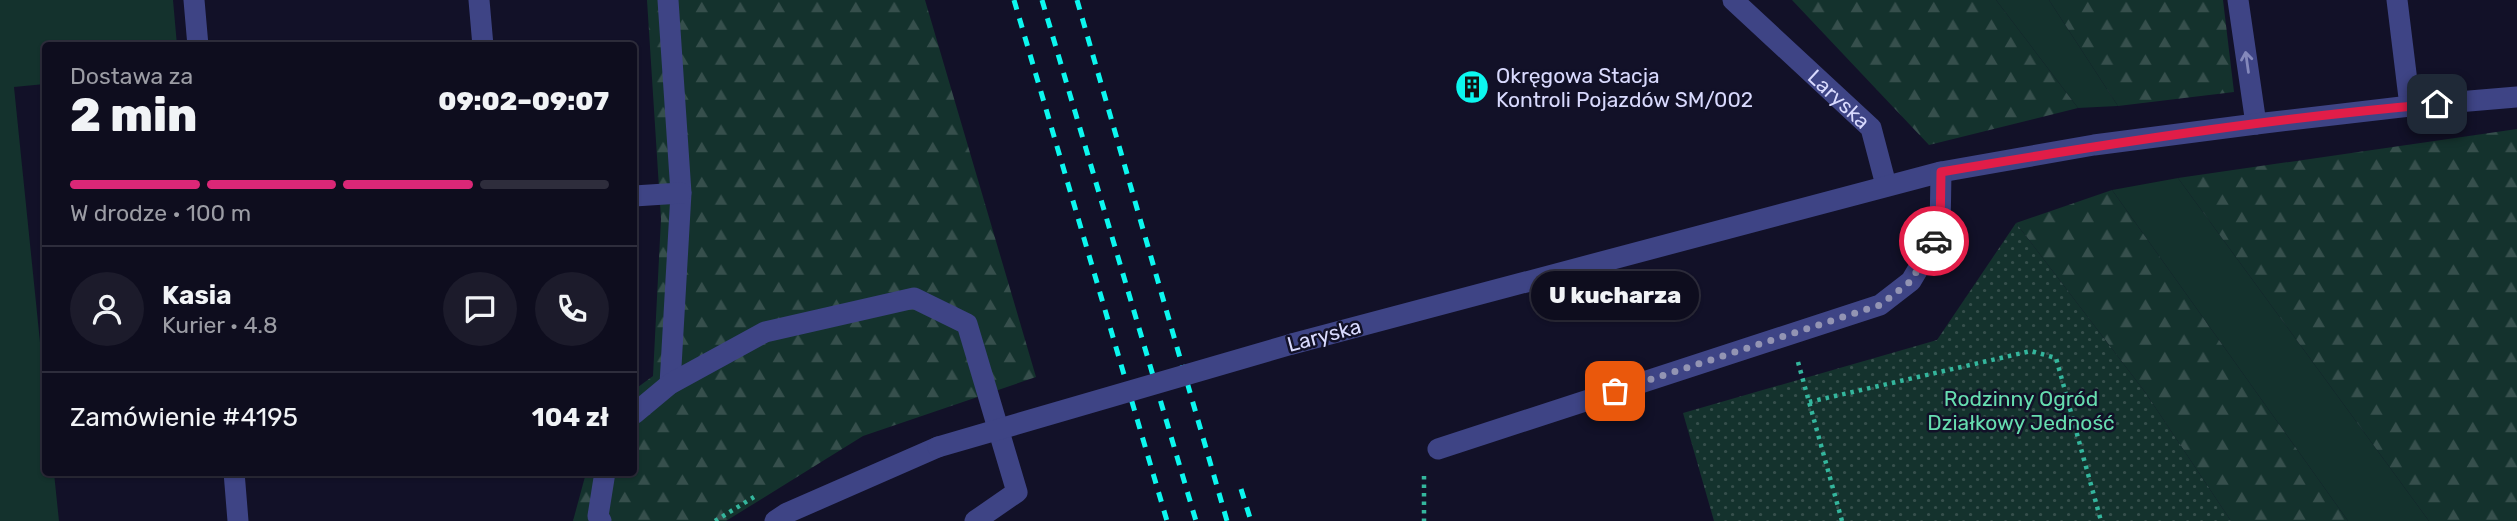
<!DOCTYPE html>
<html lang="pl">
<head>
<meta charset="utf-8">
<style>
  body { margin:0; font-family:Rubik,sans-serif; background:#1c1b2b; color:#f1f3f6; height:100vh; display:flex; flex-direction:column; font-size:26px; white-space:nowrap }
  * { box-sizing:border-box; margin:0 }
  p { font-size:23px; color:#9b9ca4 }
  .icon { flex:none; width:38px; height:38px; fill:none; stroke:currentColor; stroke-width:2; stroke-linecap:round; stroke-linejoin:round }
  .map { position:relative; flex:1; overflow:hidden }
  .drawer { position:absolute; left:42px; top:42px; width:595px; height:434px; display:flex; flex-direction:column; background:#0e0d1e; border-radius:7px; box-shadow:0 2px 5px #0004,0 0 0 2px #2e2d3c }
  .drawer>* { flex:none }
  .pin { position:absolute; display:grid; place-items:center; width:60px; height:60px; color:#fff; margin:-30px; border-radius:14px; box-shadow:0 4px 10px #0006 }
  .courier { position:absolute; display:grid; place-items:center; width:70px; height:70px; margin:-35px; border:5px solid #e11d48; border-radius:50%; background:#fff; color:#222; box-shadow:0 2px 9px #0007 }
  .bubble { position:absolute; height:49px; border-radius:24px; background:#0e0d1e; box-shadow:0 2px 5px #0004,0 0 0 2px #2e2d3c; font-size:23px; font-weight:800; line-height:49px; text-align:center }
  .head em { font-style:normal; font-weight:800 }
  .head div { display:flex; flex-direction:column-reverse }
  .head { display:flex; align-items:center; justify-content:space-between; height:119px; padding:0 28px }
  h1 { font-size:46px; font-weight:800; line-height:52px }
  .bar { display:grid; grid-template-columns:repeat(4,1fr); gap:10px 7px; align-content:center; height:84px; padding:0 28px }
  .bar i { height:9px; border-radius:5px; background:#2e2d3c }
  .bar .on { background:#db2777 }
  .bar p { grid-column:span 4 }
  .line { display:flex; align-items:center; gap:18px; padding:0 28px; border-top:2px solid #2e2d3c }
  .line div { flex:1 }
  .round { display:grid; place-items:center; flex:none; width:74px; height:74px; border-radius:37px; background:#1c1b2b }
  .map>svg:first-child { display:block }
  .grass { fill:#14322d }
  .forest { fill:url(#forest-firs) }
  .garden { fill:url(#garden-dots) }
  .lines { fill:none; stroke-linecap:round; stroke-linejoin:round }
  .path { stroke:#34b69d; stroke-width:4.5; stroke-dasharray:3.5 5; stroke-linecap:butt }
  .minor { stroke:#3e4485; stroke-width:21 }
  .rail { stroke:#0cf7ef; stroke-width:5; stroke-dasharray:10 9; stroke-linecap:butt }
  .minor-bridge { stroke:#3e4485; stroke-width:21 }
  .oneway { stroke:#8488bb }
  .done { stroke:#9394b3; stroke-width:7; stroke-dasharray:0 12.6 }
  .route { stroke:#e11d48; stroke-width:9 }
  .labels { text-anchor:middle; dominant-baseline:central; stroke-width:5; stroke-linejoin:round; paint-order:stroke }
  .poi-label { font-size:21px; fill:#d9dafe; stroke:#121128; text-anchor:start }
  .street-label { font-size:21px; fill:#d9dafe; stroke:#121128 }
  .park-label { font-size:21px; fill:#66ddaf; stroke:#121128 }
</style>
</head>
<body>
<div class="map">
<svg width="2517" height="521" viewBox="0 0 2517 521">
  <defs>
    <pattern id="forest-firs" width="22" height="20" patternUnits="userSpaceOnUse" patternTransform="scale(1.75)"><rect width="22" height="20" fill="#14322d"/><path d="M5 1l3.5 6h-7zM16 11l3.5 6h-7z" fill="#364f4c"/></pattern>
    <pattern id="garden-dots" width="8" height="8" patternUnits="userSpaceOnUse" patternTransform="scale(1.75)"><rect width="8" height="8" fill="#14322d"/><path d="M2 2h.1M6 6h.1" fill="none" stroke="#364f4c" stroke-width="1.8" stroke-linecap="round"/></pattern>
  </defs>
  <rect width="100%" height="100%" fill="#121128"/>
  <path class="grass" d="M0 0H173L177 45 46 46 45 84 14 87 45 391 46 472 54 473 59 521H0Z
    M1996 0H2049L2118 106 2078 108Z
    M2178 178 2429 521H2348L2112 190Z"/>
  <path class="forest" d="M647 0H925L1036 377 863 436 726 521H573L586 473 634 472V390L653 376 661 219Z
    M1792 0H1996L2078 108 1929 145Z
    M2049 0H2223L2234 92 2118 106Z
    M2517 129V521H2429L2178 178Z
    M2112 190 2348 521H2231L2145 392 2016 223Z"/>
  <path class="garden" d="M2016 223 2145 392 2231 521H1714L1683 413 1937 340Z"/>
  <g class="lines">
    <path class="path" d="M1798 362 1842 521
      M1809 402 2031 351 2056 358 2101 521
      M1424 476V521
      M715 521 754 497"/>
    <g class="minor">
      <path d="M194 0 198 46"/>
      <path d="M479 0 483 46"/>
      <path d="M668 0 681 193 670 384"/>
      <path id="s1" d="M1733 0 1871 128 1886 185"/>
      <path d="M2238 0 2256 124"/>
      <path d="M2397 0 2410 106"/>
      <path d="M634 196 681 193"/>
      <path d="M1292 344 1941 172 2094 145 2256 124 2410 106 2517 97"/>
      <path d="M634 414 670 384 765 332 914 298 967 324 1017 492 975 521"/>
      <path d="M1438 449 1880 305 1911 281 1940 232 1941 172"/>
      <path d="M234 472 238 521"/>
      <path d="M601 521 598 516 605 472"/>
      <path d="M775 521 787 513 938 447"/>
    </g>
    <path class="rail" d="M1014 0 1167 521
      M1042 0 1196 521
      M1077 0 1227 521
      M1241 489 1251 521"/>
    <path class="minor-bridge" d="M938 447 1292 344"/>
  </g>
  <defs><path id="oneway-shaft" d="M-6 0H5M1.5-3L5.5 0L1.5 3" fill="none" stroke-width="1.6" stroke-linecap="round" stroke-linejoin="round" transform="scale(1.75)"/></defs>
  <use class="oneway" href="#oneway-shaft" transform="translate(2247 62) rotate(-98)"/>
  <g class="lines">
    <path class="done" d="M1615 391 1880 305 1911 281 1934 241"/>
    <path class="route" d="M1934 241 1940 232 1941 172C2106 144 2271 118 2437 104"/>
  </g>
  <defs>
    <g id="building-disc" transform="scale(1.75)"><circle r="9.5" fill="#0cf7ef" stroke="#121128"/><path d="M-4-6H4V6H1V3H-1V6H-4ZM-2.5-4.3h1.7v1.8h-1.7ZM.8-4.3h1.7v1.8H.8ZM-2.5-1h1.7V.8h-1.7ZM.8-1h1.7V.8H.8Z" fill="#111"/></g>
  </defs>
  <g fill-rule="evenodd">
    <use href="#building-disc" x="1472" y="87"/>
  </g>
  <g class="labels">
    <g class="poi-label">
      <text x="1496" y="75">Okręgowa Stacja<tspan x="1496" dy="24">Kontroli Pojazdów SM/002</tspan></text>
    </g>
    <g class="street-label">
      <text stroke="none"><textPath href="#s1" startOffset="145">Laryska</textPath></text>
      <text transform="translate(1324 335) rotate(-15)">Laryska</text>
    </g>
    <g class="park-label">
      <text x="2021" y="398">Rodzinny Ogród<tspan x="2021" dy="24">Działkowy Jedność</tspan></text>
    </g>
  </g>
</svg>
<div class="pin" style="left:1615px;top:391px;background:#ea580c"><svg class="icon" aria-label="bag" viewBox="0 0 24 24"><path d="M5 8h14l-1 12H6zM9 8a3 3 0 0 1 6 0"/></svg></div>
<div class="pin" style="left:2437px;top:104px;background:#1f2937"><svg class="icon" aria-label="home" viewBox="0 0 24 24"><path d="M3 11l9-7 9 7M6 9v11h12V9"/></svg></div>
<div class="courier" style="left:1934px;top:241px"><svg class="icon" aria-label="car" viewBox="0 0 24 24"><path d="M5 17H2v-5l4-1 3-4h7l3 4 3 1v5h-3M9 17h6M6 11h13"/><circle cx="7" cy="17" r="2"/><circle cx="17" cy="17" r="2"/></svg></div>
<div class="bubble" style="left:1531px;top:271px;width:168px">U kucharza</div>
<section class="drawer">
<div class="head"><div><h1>2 min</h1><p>Dostawa za</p></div><em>09:02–09:07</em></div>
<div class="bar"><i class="on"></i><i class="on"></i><i class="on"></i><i></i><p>W drodze · 100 m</p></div>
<div class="line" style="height:126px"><a class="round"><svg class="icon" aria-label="person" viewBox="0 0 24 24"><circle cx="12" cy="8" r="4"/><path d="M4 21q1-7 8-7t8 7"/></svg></a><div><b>Kasia</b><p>Kurier · 4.8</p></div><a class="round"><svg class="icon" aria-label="chat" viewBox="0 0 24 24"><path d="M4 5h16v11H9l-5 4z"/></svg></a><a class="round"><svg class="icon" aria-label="phone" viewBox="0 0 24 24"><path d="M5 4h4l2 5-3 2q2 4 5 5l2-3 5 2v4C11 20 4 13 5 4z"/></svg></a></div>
<div class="line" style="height:91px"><div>Zamówienie #4195</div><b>104 zł</b></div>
</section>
</div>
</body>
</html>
